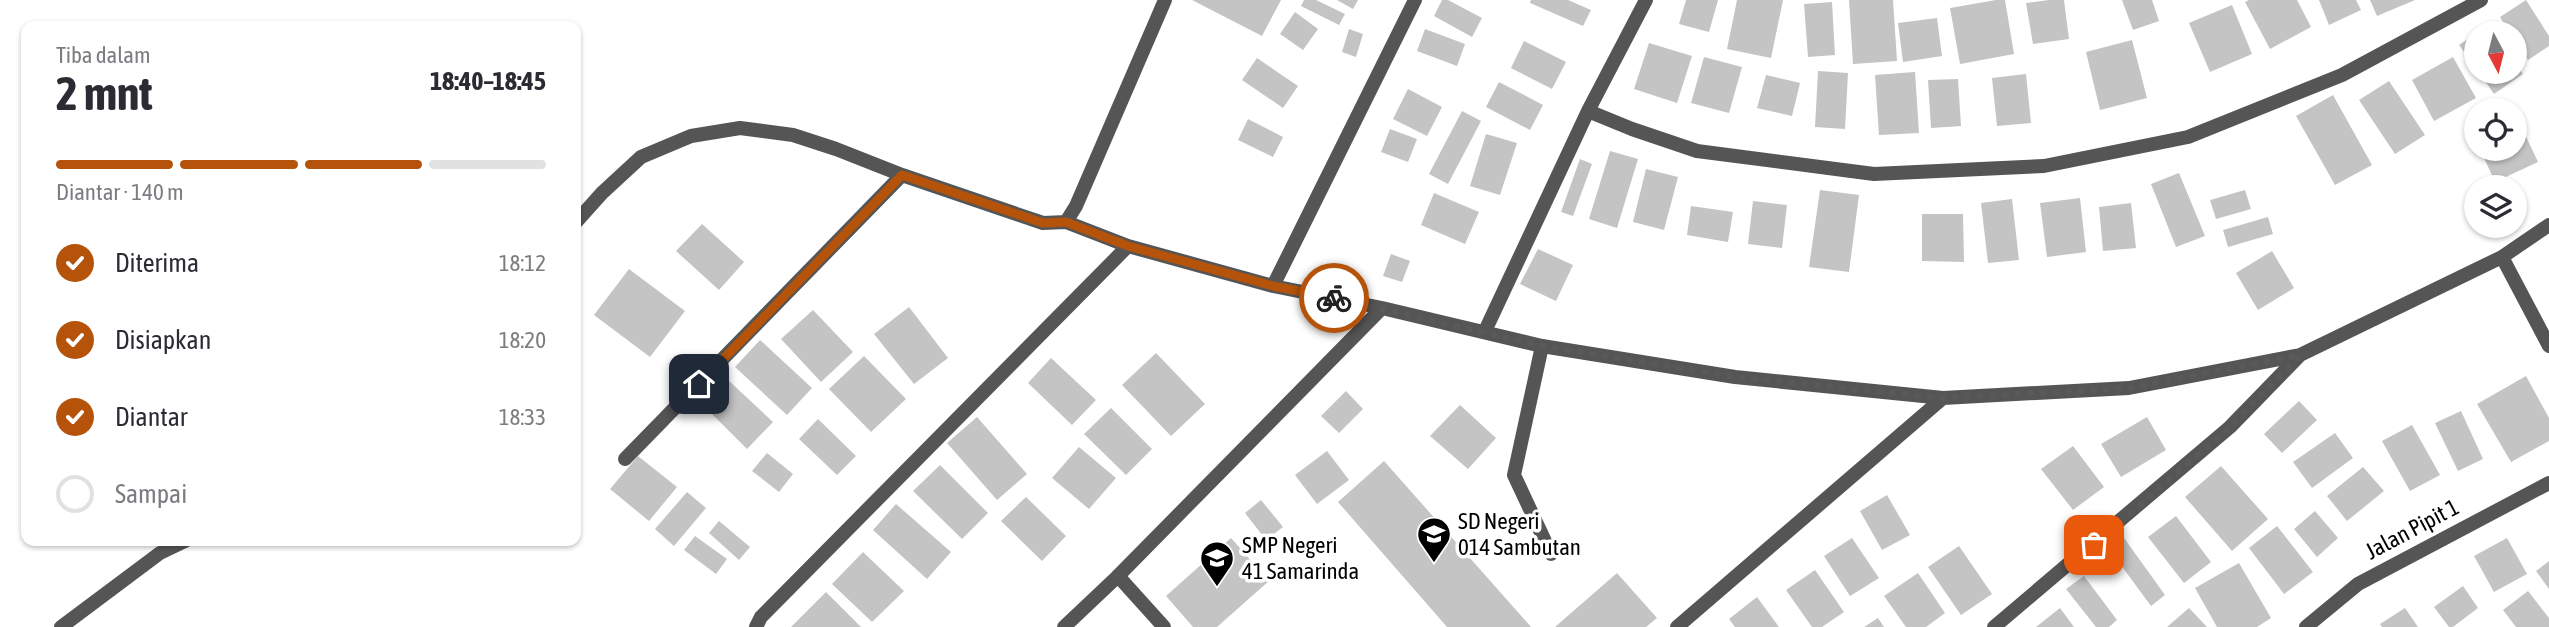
<!DOCTYPE html>
<html lang="id">
<head>
<meta charset="utf-8">
<style>
  body { margin:0; font-family:"Asap Condensed",sans-serif; background:#f7f7f7; color:#2b2b33; height:100vh; display:flex; flex-direction:column; font-size:26px; white-space:nowrap }
  * { box-sizing:border-box; margin:0 }
  p { font-size:23px; color:#7c7c81 }
  .icon { flex:none; width:38px; height:38px; fill:none; stroke:currentColor; stroke-width:2; stroke-linecap:round; stroke-linejoin:round }
  .map { position:relative; flex:1; overflow:hidden }
  .details { position:absolute; left:21px; top:21px; width:560px; height:525px; display:flex; flex-direction:column; background:#fff; border-radius:14px; box-shadow:0 2px 5px #0004 }
  .details>* { flex:none }
  .needle { width:46px; rotate:173deg }
  .tools { position:absolute; left:2464px; top:21px; display:grid; gap:14px }
  .tools a { display:grid; place-items:center; width:63px; height:63px; border-radius:50%; background:#fff; box-shadow:0 2px 5px #0004; font-size:35px }
  .pin { position:absolute; display:grid; place-items:center; width:60px; height:60px; color:#fff; margin:-30px; border-radius:14px; box-shadow:0 4px 10px #0006 }
  .courier { position:absolute; display:grid; place-items:center; width:70px; height:70px; margin:-35px; border:5px solid #b45309; border-radius:50%; background:#fff; color:#222; box-shadow:0 2px 9px #0007 }
  .summary em { font-style:normal; font-weight:700 }
  .summary div { display:flex; flex-direction:column-reverse }
  .summary { display:flex; align-items:center; justify-content:space-between; height:119px; padding:0 35px }
  h1 { font-size:46px; font-weight:700; line-height:52px }
  .bar { display:grid; grid-template-columns:repeat(4,1fr); gap:10px 7px; align-content:center; height:84px; padding:0 35px }
  .bar i { height:9px; border-radius:5px; background:#e1e1e2 }
  .bar .selected { background:#b45309 }
  .bar p { grid-column:span 4 }
  ol { padding:0 35px; list-style:none }
  li { display:flex; align-items:center; gap:21px; height:77px }
  li p { margin-inline-start:auto }
  li .icon { padding:7px; border-radius:50%; background:#b45309; color:#fff; stroke-width:4 }
  li:last-child { color:#7c7c81 }
  li i { width:38px; height:38px; border:4px solid #e1e1e2; border-radius:50% }
  .map>svg:first-child { display:block }
  .building { fill:#c4c4c4 }
  .lines { fill:none; stroke-linecap:round; stroke-linejoin:round }
  .service { stroke:#555; stroke-width:14 }
  .minor { stroke:#555; stroke-width:14 }
  .done { stroke:#595959; stroke-width:7; stroke-dasharray:0 12.6 }
  .route { stroke:#b45309; stroke-width:9 }
  .labels { text-anchor:middle; dominant-baseline:central; stroke-width:7; stroke-linejoin:round; paint-order:stroke }
  .poi-label { font-size:23px; fill:#000; stroke:#fff; text-anchor:start }
  .street-label { font-size:23px; fill:#000; stroke:#fff }
</style>
</head>
<body>
<div class="map">
<svg width="2549" height="627" viewBox="0 0 2549 627">
  <rect width="100%" height="100%" fill="#fff"/>
  <path class="building" d="M1192 0H1281L1262 36Z
    M1304 0H1316L1345 14 1339 25 1301 6Z
    M1337 0H1358L1353 9Z
    M1442 0H1448L1482 18 1472 37 1434 16Z
    M1531 0H1568L1591 10 1583 26 1530 3Z
    M1686 0H1718L1709 32 1679 24Z
    M1737 0H1783L1771 58 1727 49Z
    M1849 0H1893L1897 61 1853 64Z
    M1996 0H2005L2014 54 1960 64 1950 8Z
    M2049 0H2064L2069 39 2033 44 2026 3Z
    M2122 0H2152L2159 21 2133 30Z
    M2249 0H2297L2311 27 2270 49 2245 2Z
    M2319 0H2356L2361 10 2329 25Z
    M2370 0H2415L2377 16Z
    M2526 0 2549 36V46L2528 60 2515 40V33H2510L2500 17Z
    M1832 2 1835 55 1808 57 1804 4Z
    M2232 5 2252 54 2210 72 2189 23Z
    M1295 12 1318 29 1303 50 1280 34Z
    M1937 18 1942 56 1903 62 1898 23Z
    M2488 25 2494 33H2476V68L2459 45Z
    M1349 29 1363 34 1356 57 1342 52Z
    M1425 29 1465 44 1457 66 1417 51Z
    M2132 40 2147 98 2100 110 2086 52Z
    M1524 41 1566 62 1552 89 1511 68Z
    M1649 43 1692 56 1677 103 1634 89Z
    M1704 57 1742 67 1729 113 1691 103Z
    M2453 57 2476 98 2434 121 2412 80Z
    M1257 58 1298 86 1283 108 1242 80Z
    M2515 62 2523 74 2494 94 2479 72H2515Z
    M1818 71 1848 73 1845 129 1815 127Z
    M1915 72 1919 133 1879 135 1875 75Z
    M2026 74 2031 123 1997 126 1992 78Z
    M1766 75 1800 83 1792 116 1757 108Z
    M1958 79 1961 126 1931 128 1928 80Z
    M2389 81 2425 135 2395 154 2359 100Z
    M1499 82 1543 105 1530 130 1486 107Z
    M1408 89 1442 107 1427 136 1393 119Z
    M2333 95 2372 165 2335 185 2296 116Z
    M1462 111 1481 121 1448 184 1429 174Z
    M2515 113 2538 162 2495 182 2480 149H2515Z
    M1248 119 1283 137 1273 157 1238 140Z
    M2476 124V141L2470 127Z
    M1390 129 1417 139 1408 162 1381 152Z
    M1486 134 1517 143 1500 195 1470 186Z
    M1610 151 1638 159 1617 228 1589 219Z
    M1580 159 1592 164 1573 216 1561 212Z
    M1646 169 1678 177 1664 230 1633 222Z
    M2179 173 2205 236 2176 247 2151 184Z
    M1820 190 1859 195 1849 272 1809 267Z
    M2245 190 2251 209 2216 219 2210 200Z
    M1434 193 1479 212 1465 244 1421 225Z
    M2080 198 2086 252 2047 257 2040 203Z
    M2012 199 2019 260 1988 263 1981 203Z
    M1753 201 1787 205 1782 248 1748 244Z
    M2131 203 2136 248 2103 251 2099 207Z
    M1691 206 1733 212 1728 242 1687 235Z
    M1922 214H1963L1964 262 1922 261Z
    M2268 217 2273 234 2228 247 2223 230Z
    M702 224 744 262 719 290 676 251Z
    M1538 249 1573 265 1556 301 1520 284Z
    M2272 251 2294 288 2258 310 2236 273Z
    M1391 254 1410 261 1402 282 1383 276Z
    M629 269 685 311 650 357 594 315Z
    M909 307 948 358 914 384 874 334Z
    M813 310 853 352 821 382 781 339Z
    M760 340 812 388 787 415 735 367Z
    M1156 353 1205 404 1171 436 1122 385Z
    M864 356 906 399 871 432 829 389Z
    M1051 358 1096 400 1072 425 1028 383Z
    M2526 376 2549 418V441L2511 462 2477 404Z
    M728 380 773 422 747 449 703 405Z
    M1346 391 1363 409 1339 433 1321 416Z
    M2299 401 2317 420 2282 453 2264 434Z
    M1460 405 1496 438 1468 469 1430 436Z
    M1111 408 1152 449 1126 475 1084 434Z
    M2461 411 2483 459 2458 471 2435 423Z
    M977 417 1027 474 997 500 947 443Z
    M2147 417 2166 450 2121 477 2101 444Z
    M818 419 856 456 837 475 799 439Z
    M2412 425 2440 475 2410 491 2382 441Z
    M2335 433 2353 458 2312 488 2293 462Z
    M2073 446 2104 487 2073 510 2041 469Z
    M1079 447 1116 478 1089 509 1052 478Z
    M1327 451 1349 480 1317 504 1295 475Z
    M767 453 793 474 779 492 752 471Z
    M638 456 677 487 649 521 610 489Z
    M1384 461 1531 627H1447L1338 502Z
    M940 465 988 513 962 539 913 491Z
    M2221 466 2268 519 2232 551 2185 497Z
    M2363 467 2384 491 2347 521 2327 496Z
    M687 492 706 508 674 546 655 529Z
    M1887 495 1910 535 1882 550 1860 511Z
    M1026 497 1066 536 1042 561 1001 521Z
    M1261 500 1283 527 1266 540 1245 513Z
    M896 504 951 552 927 579 873 530Z
    M2315 511 2338 538 2317 557 2294 529Z
    M2176 516 2211 562 2184 583 2148 537Z
    M719 521 750 547 739 560 709 533Z
    M2277 526 2313 572 2284 594 2249 548Z
    M695 536 727 559 716 574 684 550Z
    M1231 538 1269 581 1217 627H1193L1166 596Z
    M1852 538 1879 578 1850 596 1824 556Z
    M2124 538 2165 595 2151 606 2109 549Z
    M2507 538 2527 574 2494 592 2474 556Z
    M1959 546 1992 594 1961 615 1928 567Z
    M863 552 904 591 872 622 832 584Z
    M2549 561V589L2536 571Z
    M2239 563 2271 618 2257 627H2217L2195 588Z
    M1815 570 1844 612 1822 627H1812L1786 590Z
    M1617 573 1657 618 1646 627H1555Z
    M1918 573 1945 613 1926 627H1906L1884 596Z
    M2084 576 2117 620 2109 627H2096L2066 589Z
    M2463 586 2478 608 2453 627H2449L2434 607Z
    M2528 591 2549 618V627H2516L2503 610Z
    M826 592 861 627H791Z
    M1757 597 1779 627H1735L1729 619Z
    M2060 608 2074 627H2036Z
    M2189 608 2207 627H2167Z
    M2405 608 2418 627H2382L2380 624Z
    M1878 618 1884 627H1864Z"/>
  <g class="lines">
    <path class="service" d="M1542 346 1514 475 1551 554
      M1118 576 1164 627"/>
    <path class="minor" d="M1588 111 1632 129 1697 151 1874 174 2044 166 2188 137 2342 75 2481 0
      M576 222 602 193 641 157 691 136 740 128 793 135 836 149 902 175 1043 223 1066 222 1128 246 1273 286 1382 308 1542 346 1735 377 1943 398 2129 388 2300 355 2502 257 2549 225
      M1066 222 1076 206 1165 0
      M2502 257 2549 346
      M1273 286 1415 0
      M1485 331 1588 111 1646 0
      M625 459 902 175
      M61 627 160 553 185 541
      M756 627 761 617 1128 246
      M1064 627 1118 576 1382 308
      M1677 627 1943 398
      M1994 627 2230 427 2300 355
      M2306 627 2358 584 2549 483"/>
  </g>
  <g class="lines">
    <path class="done" d="M1334 298 1542 346 1735 377 1943 398 2129 388 2300 355 2230 427 2094 545"/>
    <path class="route" d="M699 384 902 175 1043 223 1066 222 1128 246 1273 286 1334 298"/>
  </g>
  <defs>
    <g id="school-pin" transform="scale(1.75)"><path d="M0 17L-7.5 6A9.5 9.5 0 1 1 7.5 6Z" fill="#000" stroke="#fff"/><path d="M0-5L7-2L0 1L-7-2ZM-4 1L0 2.5L4 1V4Q0 6-4 4Z" fill="#fff"/></g>
  </defs>
  <g fill-rule="evenodd">
    <use href="#school-pin" x="1434" y="534"/>
    <use href="#school-pin" x="1217" y="558"/>
  </g>
  <g class="labels">
    <g class="poi-label">
      <text x="1458" y="521">SD Negeri<tspan x="1458" dy="26">014 Sambutan</tspan></text>
      <text x="1242" y="545">SMP Negeri<tspan x="1242" dy="26">41 Samarinda</tspan></text>
    </g>
    <g class="street-label">
      <text transform="translate(2412 529) rotate(-28)">Jalan Pipit 1</text>
    </g>
  </g>
</svg>
<div class="tools">
<a><svg class="needle" viewBox="-14 -14 28 28"><path d="M0-13l5 13h-10z" fill="#e53935"/><path d="M0 13l5-13h-10z" fill="#7c7c81"/></svg></a>
<a><svg class="icon" aria-label="locate" viewBox="0 0 24 24"><circle cx="12" cy="12" r="6"/><path d="M12 2v4M12 18v4M2 12h4M18 12h4"/></svg></a>
<a><svg class="icon" aria-label="layers" viewBox="0 0 24 24"><path d="M12 4l9 5-9 5-9-5zM3 14l9 5 9-5"/></svg></a>
</div>
<div class="pin" style="left:2094px;top:545px;background:#ea580c"><svg class="icon" aria-label="bag" viewBox="0 0 24 24"><path d="M5 8h14l-1 12H6zM9 8a3 3 0 0 1 6 0"/></svg></div>
<div class="pin" style="left:699px;top:384px;background:#1f2937"><svg class="icon" aria-label="home" viewBox="0 0 24 24"><path d="M3 11l9-7 9 7M6 9v11h12V9"/></svg></div>
<div class="courier" style="left:1334px;top:298px"><svg class="icon" aria-label="bike" viewBox="0 0 24 24"><circle cx="6" cy="16" r="4"/><circle cx="18" cy="16" r="4"/><path d="M6 16l4-8h5l3 8M10 8l3 8H6M13 5h3"/></svg></div>
<section class="details">
<div class="summary"><div><h1>2 mnt</h1><p>Tiba dalam</p></div><em>18:40–18:45</em></div>
<div class="bar"><i class="selected"></i><i class="selected"></i><i class="selected"></i><i></i><p>Diantar · 140 m</p></div>
<ol>
<li><svg class="icon" aria-label="check" viewBox="0 0 24 24"><path d="M5 12l5 5 9-10"/></svg>Diterima<p>18:12</p></li>
<li><svg class="icon" aria-label="check" viewBox="0 0 24 24"><path d="M5 12l5 5 9-10"/></svg>Disiapkan<p>18:20</p></li>
<li><svg class="icon" aria-label="check" viewBox="0 0 24 24"><path d="M5 12l5 5 9-10"/></svg>Diantar<p>18:33</p></li>
<li><i></i>Sampai</li>
</ol>
</section>
</div>
</body>
</html>
